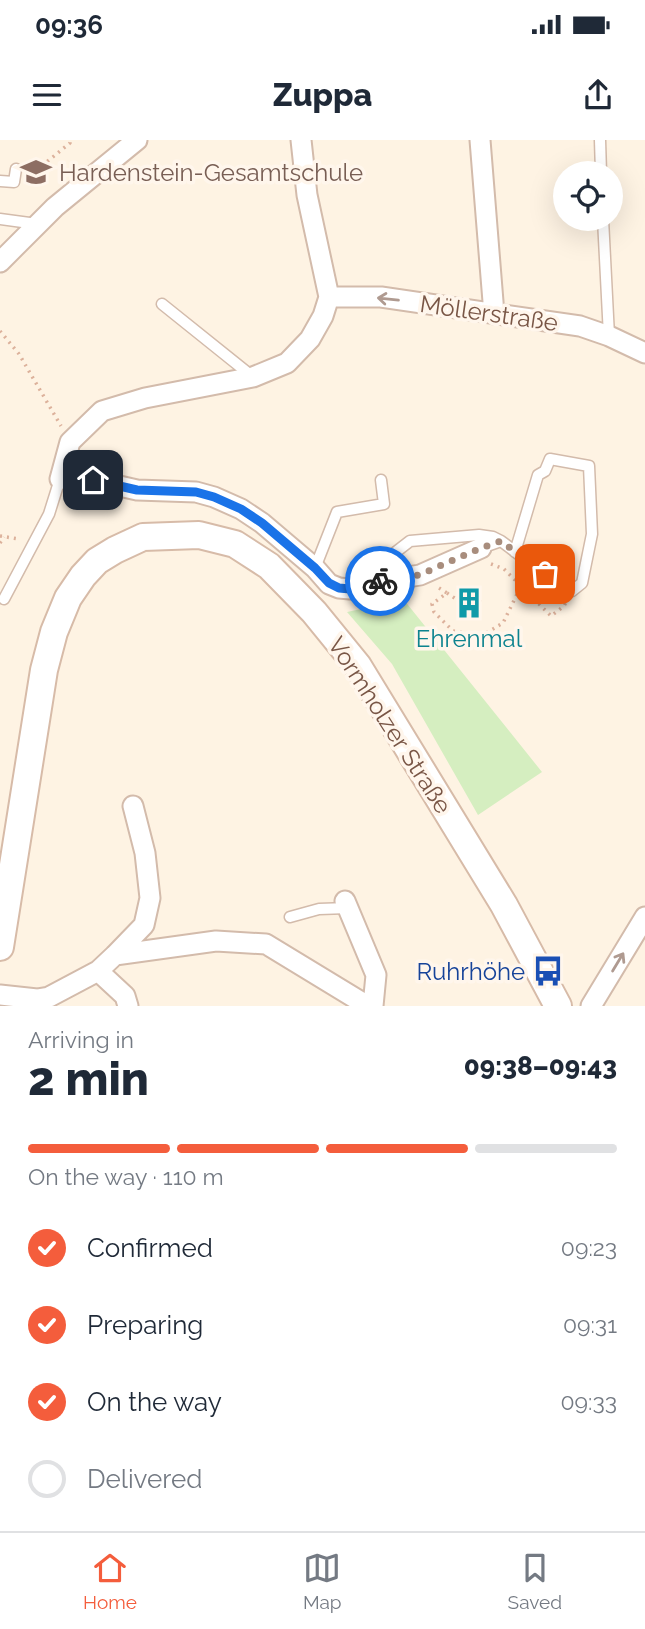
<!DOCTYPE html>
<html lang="en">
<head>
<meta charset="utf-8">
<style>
  body { margin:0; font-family:Raleway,sans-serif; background:#f6f6f7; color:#1f2937; height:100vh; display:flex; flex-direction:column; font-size:26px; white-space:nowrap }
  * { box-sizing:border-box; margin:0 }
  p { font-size:23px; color:#747a83 }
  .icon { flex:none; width:38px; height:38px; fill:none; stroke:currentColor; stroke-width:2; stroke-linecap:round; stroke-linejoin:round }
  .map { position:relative; height:866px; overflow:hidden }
  .drawer { display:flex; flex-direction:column; background:#fff; flex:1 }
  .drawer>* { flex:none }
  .fabs { position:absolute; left:553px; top:21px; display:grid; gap:14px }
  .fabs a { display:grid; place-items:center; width:70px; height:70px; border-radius:50%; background:#fff; box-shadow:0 7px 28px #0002; font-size:35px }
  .pin { position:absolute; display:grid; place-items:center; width:60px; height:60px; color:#fff; margin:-30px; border-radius:14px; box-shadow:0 4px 10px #0006 }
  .courier { position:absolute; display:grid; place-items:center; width:70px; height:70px; margin:-35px; border:5px solid #1a73e8; border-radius:50%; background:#fff; color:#222; box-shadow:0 2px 9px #0007 }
  .head em { font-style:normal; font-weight:800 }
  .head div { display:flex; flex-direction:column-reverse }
  .head { display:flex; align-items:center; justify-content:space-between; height:119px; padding:0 28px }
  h1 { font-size:46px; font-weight:800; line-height:52px }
  .bar { display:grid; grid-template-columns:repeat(4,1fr); gap:10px 7px; align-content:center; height:84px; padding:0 28px }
  .bar i { height:9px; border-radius:5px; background:#e0e1e3 }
  .bar .on { background:#f45d3c }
  .bar p { grid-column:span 4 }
  ol { padding:0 28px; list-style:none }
  li { display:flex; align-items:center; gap:21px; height:77px }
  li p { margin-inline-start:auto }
  li .icon { padding:7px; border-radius:50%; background:#f45d3c; color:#fff; stroke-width:4 }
  li:last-child { color:#747a83 }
  li i { width:38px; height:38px; border:4px solid #e0e1e3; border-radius:50% }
  .status { display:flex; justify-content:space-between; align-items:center; height:49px; padding:0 35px; background:#fff; direction:ltr }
  .status svg { height:19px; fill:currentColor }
  header { display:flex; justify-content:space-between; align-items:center; height:91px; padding:0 28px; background:#fff; font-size:32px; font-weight:800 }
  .dock { display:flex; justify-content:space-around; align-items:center; height:98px; border-top:2px solid #e0e1e3; background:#fff; font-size:19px; color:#747a83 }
  .dock a { display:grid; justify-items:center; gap:4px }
  .dock .on { color:#f45d3c }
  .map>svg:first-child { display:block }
  .green { fill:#d5eec0 }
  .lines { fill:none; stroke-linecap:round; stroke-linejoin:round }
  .service-casing { stroke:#d3bbab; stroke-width:13 }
  .minor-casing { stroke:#d3bbab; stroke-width:23 }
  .secondary-casing { stroke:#d7bba8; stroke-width:30 }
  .path { stroke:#dcb19b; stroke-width:3.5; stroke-dasharray:2 5; stroke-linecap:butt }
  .service { stroke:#fff; stroke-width:10 }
  .minor { stroke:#fff; stroke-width:19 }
  .secondary { stroke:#fff; stroke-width:26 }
  .oneway { stroke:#af9a90 }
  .done { stroke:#a88d7d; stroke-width:7; stroke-dasharray:0 12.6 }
  .route { stroke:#1a73e8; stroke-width:9 }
  .labels { text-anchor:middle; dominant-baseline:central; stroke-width:7; stroke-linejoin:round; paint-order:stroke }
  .education-label { font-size:24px; fill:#785e54; stroke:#fff6ec; text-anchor:start }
  .street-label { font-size:24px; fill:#795646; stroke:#fff6ec }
  .culture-label { font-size:24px; fill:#0d838f; stroke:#fff6ec }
  .transit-label { font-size:24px; fill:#164399; stroke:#fff6ec; text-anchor:end }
</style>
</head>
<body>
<div class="status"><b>09:36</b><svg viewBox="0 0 49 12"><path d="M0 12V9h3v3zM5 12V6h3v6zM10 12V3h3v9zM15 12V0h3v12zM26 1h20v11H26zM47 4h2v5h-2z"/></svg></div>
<header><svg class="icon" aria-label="menu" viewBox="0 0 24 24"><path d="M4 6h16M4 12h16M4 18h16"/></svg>Zuppa<svg class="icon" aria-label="share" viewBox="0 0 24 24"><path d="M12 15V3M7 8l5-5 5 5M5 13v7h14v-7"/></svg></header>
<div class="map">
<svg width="645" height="866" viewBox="0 0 645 866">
  <rect width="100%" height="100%" fill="#fef3e3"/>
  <path class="green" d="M404 460 542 632 478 675 392 524 347 472Z"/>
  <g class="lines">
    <g class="service-casing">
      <path id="service" d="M600 0 601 33
        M0 41 14 42 16 29
        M0 79 37 84
        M603 79 609 196
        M162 164 253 237
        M481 408 501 401C524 418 547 438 572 451L582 443 592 394 589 326 550 319 545 331 538 335 515 412
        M315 428 337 372 384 364 381 340
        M370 442 388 418 410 401 479 395 493 397 501 401
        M4 459 49 374 60 339
        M290 777 319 769 348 768"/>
    </g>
    <g class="minor-casing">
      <path id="minor" d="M301 0 307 55 329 157 323 176 310 199 287 223 253 237 145 258 102 271 70 302 60 339 93 340 137 350 196 352 214 357 241 369 262 383 315 428 329 444 339 448 350 449 369 443 420 435 481 408
        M480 0 494 174
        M0 122 55 67 137 0
        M329 157H381L580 186 609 196 645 213
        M345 761 376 835 373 866
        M115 815 216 801 266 804 368 866
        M98 831 125 856 128 866
        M0 855 37 859 49 857 98 831 115 815 144 785 150 758 145 713 133 666
        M591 866 645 777"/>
    </g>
    <g class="secondary-casing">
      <path id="secondary" d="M0 807 44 530 54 492 68 458 83 436 97 421 115 410 143 397 199 395 235 404 269 426 314 472 358 526 504 765 558 866"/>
    </g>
    <path class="path" d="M29 29H38L70 3V0
      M0 191 19 214 61 286
      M0 396 19 399
      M0 403 4 397
      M491 424 504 429 551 476 564 466 566 462
      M439 448 447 453 432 464 434 472 453 491 481 496 503 483 521 446
      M447 453 456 459 465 451 473 452 480 458C479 466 477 469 469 472L463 469V462L468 457 472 459 474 464 472 467H468L464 464 469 463"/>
    <use href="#service" class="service"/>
    <use href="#minor" class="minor"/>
    <use href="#secondary" class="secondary"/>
  </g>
  <defs><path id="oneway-shaft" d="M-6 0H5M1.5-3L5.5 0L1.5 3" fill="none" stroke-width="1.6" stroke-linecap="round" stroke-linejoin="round" transform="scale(1.75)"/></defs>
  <g class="oneway">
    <use href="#oneway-shaft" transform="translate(388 159) rotate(-174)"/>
    <use href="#oneway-shaft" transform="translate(618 822) rotate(-59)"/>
  </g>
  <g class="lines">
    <path class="done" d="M380 441 419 435 481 408 501 401 545 434"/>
    <path class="route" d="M93 340 137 350 196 352 214 357 241 369 262 383 315 428 329 443 339 448 350 449 380 441"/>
  </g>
  <defs>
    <g id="school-bare" transform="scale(2.415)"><path d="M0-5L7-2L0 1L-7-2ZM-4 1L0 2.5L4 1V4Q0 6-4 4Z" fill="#8d6e63" stroke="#fff6ec" stroke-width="2.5" paint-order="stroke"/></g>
    <g id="building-bare" transform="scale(2.415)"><path d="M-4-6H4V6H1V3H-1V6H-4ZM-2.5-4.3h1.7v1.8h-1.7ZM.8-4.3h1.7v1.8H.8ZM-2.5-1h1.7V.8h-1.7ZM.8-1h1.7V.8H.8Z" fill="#0f9aa8" stroke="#fff6ec" stroke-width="2.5" paint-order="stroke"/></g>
    <g id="bus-bare" transform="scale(2.415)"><path d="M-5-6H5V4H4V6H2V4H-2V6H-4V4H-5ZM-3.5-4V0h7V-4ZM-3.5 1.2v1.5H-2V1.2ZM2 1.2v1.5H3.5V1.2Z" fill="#1a4fb4" stroke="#fff6ec" stroke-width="2.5" paint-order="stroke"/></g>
  </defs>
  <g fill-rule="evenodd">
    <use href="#school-bare" x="36" y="32"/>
    <use href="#building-bare" x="469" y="463"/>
    <use href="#bus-bare" x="548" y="831"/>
  </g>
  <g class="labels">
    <g class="education-label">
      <text x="59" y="32">Hardenstein-Gesamtschule</text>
    </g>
    <g class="street-label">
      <text transform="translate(489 173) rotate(8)">Möllerstraße</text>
      <text transform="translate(390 585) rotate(57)">Vormholzer Straße</text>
    </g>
    <g class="culture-label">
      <text x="469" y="498">Ehrenmal</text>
    </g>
    <g class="transit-label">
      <text x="525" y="831">Ruhrhöhe</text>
    </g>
  </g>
</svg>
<div class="fabs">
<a><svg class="icon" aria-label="locate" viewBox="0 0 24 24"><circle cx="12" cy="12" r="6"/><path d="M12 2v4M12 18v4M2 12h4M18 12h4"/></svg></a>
</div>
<div class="pin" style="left:545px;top:434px;background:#ea580c"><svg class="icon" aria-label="bag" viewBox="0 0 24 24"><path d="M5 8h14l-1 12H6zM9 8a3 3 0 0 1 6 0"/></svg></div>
<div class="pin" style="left:93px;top:340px;background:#1f2937"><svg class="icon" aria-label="home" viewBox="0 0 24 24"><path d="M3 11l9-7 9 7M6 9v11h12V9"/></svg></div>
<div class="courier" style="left:380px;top:441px"><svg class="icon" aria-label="bike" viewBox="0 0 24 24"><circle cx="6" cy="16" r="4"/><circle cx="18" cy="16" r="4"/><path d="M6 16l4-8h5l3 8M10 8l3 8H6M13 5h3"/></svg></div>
</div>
<section class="drawer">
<div class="head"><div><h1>2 min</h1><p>Arriving in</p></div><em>09:38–09:43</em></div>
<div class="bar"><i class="on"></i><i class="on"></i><i class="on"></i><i></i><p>On the way · 110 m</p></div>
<ol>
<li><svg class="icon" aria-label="check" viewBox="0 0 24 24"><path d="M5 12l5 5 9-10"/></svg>Confirmed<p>09:23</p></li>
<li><svg class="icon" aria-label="check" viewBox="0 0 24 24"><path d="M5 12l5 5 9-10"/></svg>Preparing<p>09:31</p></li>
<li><svg class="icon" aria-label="check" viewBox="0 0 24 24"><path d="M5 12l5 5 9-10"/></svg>On the way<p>09:33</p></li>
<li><i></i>Delivered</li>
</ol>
</section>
<nav class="dock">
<a class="on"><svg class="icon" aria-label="home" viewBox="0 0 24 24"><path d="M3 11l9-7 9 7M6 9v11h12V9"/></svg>Home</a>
<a><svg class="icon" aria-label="map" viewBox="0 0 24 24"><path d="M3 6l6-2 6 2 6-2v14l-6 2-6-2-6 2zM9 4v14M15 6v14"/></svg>Map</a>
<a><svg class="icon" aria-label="saved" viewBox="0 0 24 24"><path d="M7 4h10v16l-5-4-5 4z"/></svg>Saved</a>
</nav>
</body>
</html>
